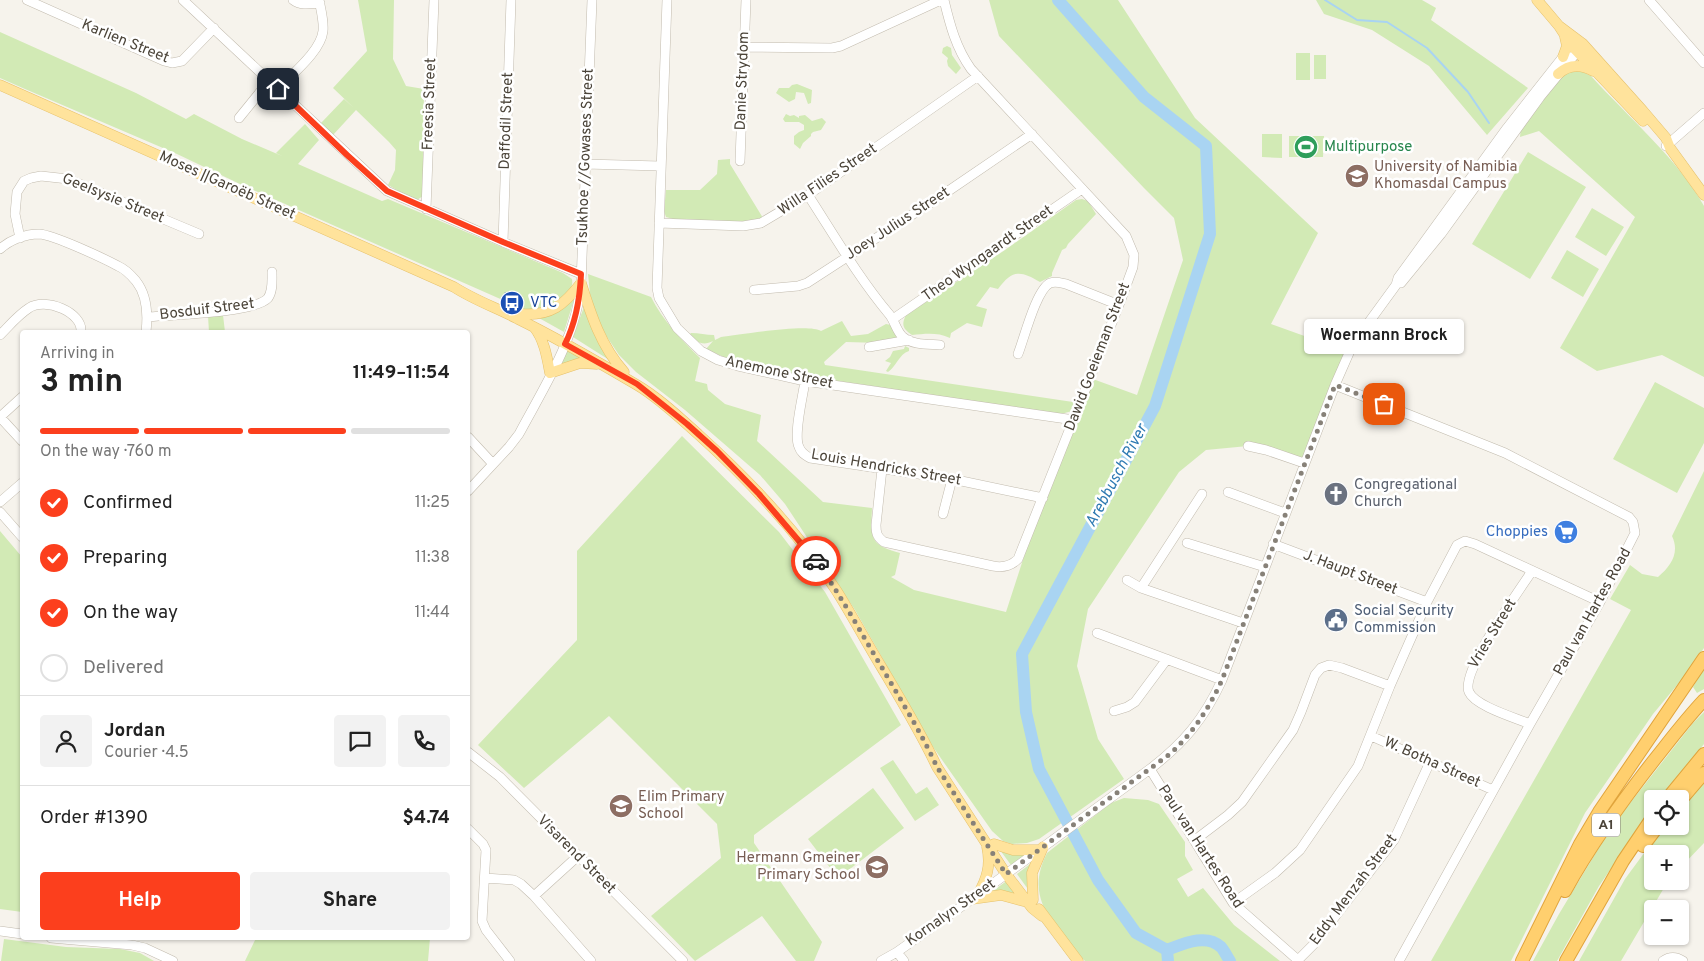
<!DOCTYPE html>
<html lang="en">
<head>
<meta charset="utf-8">
<style>
  body { margin:0; font-family:Overpass,sans-serif; background:#f2f2f2; color:#222; height:100vh; display:flex; flex-direction:column; font-size:19px; white-space:nowrap }
  * { box-sizing:border-box; margin:0 }
  p { font-size:16px; color:#767676 }
  .icon { flex:none; width:28px; height:28px; fill:none; stroke:currentColor; stroke-width:2; stroke-linecap:round; stroke-linejoin:round }
  .map { position:relative; flex:1; overflow:hidden }
  .panel { position:absolute; left:20px; top:330px; width:450px; height:610px; display:flex; flex-direction:column; background:#fff; border-radius:5px; box-shadow:0 1px 4px #0004 }
  .panel>* { flex:none }
  .controls { position:absolute; left:1644px; top:790px; display:grid; gap:10px }
  .controls a { display:grid; place-items:center; width:45px; height:45px; border-radius:5px; background:#fff; box-shadow:0 1px 4px #0004; font-size:25px }
  .pin { position:absolute; display:grid; place-items:center; width:42px; height:42px; color:#fff; margin:-21px; border-radius:10px; box-shadow:0 2px 8px #0006 }
  .courier { position:absolute; display:grid; place-items:center; width:50px; height:50px; margin:-25px; border:4px solid #fc3f1d; border-radius:50%; background:#fff; color:#222; box-shadow:0 1px 6px #0007 }
  .bubble { position:absolute; height:35px; border-radius:5px; background:#fff; box-shadow:0 1px 4px #0004; font-size:16px; font-weight:700; line-height:35px; text-align:center }
  .overview em { font-style:normal; font-weight:700 }
  .overview div { display:flex; flex-direction:column-reverse }
  .overview { display:flex; align-items:center; justify-content:space-between; height:85px; padding:0 20px }
  h1 { font-size:32px; font-weight:700; line-height:38px }
  .bar { display:grid; grid-template-columns:repeat(4,1fr); gap:8px 5px; align-content:center; height:60px; padding:0 20px }
  .bar i { height:6px; border-radius:4px; background:#e0e0e0 }
  .bar .on { background:#fc3f1d }
  .bar p { grid-column:span 4 }
  .line { display:flex; align-items:center; gap:12px; padding:0 20px; border-top:1px solid #e0e0e0 }
  .line div { flex:1 }
  .round { display:grid; place-items:center; flex:none; width:52px; height:52px; border-radius:5px; background:#f2f2f2 }
  ol { padding:0 20px; list-style:none }
  li { display:flex; align-items:center; gap:15px; height:55px }
  li p { margin-inline-start:auto }
  li .icon { padding:5px; border-radius:50%; background:#fc3f1d; color:#fff; stroke-width:4 }
  li:last-child { color:#767676 }
  li i { width:28px; height:28px; border:2px solid #e0e0e0; border-radius:50% }
  .cta { display:flex; gap:10px; margin-top:auto; padding:10px 20px }
  .cta a { flex:1; height:58px; border-radius:5px; background:#fc3f1d; color:#fff; font-size:20px; font-weight:700; line-height:58px; text-align:center }
  .cta a+a { background:#f2f2f2; color:#222 }
  .map>svg:first-child { display:block }
  .green { fill:#d2eab5 }
  .lines { fill:none; stroke-linecap:round; stroke-linejoin:round }
  .stream { stroke:#a9d4f2; stroke-width:2 }
  .river { stroke:#a9d4f2; stroke-width:12 }
  .minor-casing { stroke:#c2bbae; stroke-width:10 }
  .major-casing { stroke:#e6c16a; stroke-width:11 }
  .highway-casing { stroke:#e0a43c; stroke-width:14 }
  .minor { stroke:#fff; stroke-width:9 }
  .major { stroke:#ffe39c; stroke-width:10 }
  .highway { stroke:#ffcf6e; stroke-width:12 }
  .done { stroke:#878178; stroke-width:5; stroke-dasharray:0 9 }
  .route { stroke:#fc3f1d; stroke-width:6 }
  .labels { text-anchor:middle; dominant-baseline:central; stroke-width:5; stroke-linejoin:round; paint-order:stroke }
  .shield { fill:#fff; stroke:#817c74; stroke-width:1 }
  .shield-label { font-size:14px; font-weight:bold; fill:#4b4439 }
  .street-label { font-size:15px; fill:#4b4439; stroke:#fff }
  .leisure-label { font-size:15px; fill:#27864d; stroke:#fff; text-anchor:start }
  .education-label { font-size:15px; fill:#785e54; stroke:#fff; text-anchor:start }
  .transit-label { font-size:15px; fill:#164399; stroke:#fff; text-anchor:start }
  .worship-label { font-size:15px; fill:#5b616d; stroke:#fff; text-anchor:start }
  .shop-label { font-size:15px; fill:#366cbe; stroke:#fff; text-anchor:end }
  .service-label { font-size:15px; fill:#4e5e75; stroke:#fff; text-anchor:start }
  .water-label { font-size:16px; font-style:italic; fill:#2e7ab2; stroke:#fff }
</style>
</head>
<body>
<div class="map">
<svg width="1704" height="961" viewBox="0 0 1704 961">
  <rect width="100%" height="100%" fill="#f6f3ec"/>
  <path class="green" d="M358 0H394L393 59 406 86 424 89 423 171 425 188 423 196 417 200 411 198 388 185 395 170 396 150 389 142 356 110 333 135 321 123 344 99 354 108 333 88 367 51Z
    M989 0H1118L1195 118 1318 233 1271 324 1349 352 1304 463 1248 446 1206 450 1179 472 1088 609 1077 666 1098 739 1124 779 1039 839 1027 843 1012 844 1003 841 992 831 933 747 855 610 785 504 760 475 685 410 636 372 619 355 607 337 597 318 590 294 588 274 651 297C663 321 681 339 700 358L695 381 707 384 708 390 725 404 761 415 757 441 823 502 872 508C871 536 868 545 900 553L895 575 891 577 914 590 1006 612 1043 498 1090 378 1137 395 1183 260 1174 218 1144 188 999 36Z
    M1316 0H1422L1436 8 1431 20 1528 88 1487 135 1429 66 1372 30 1324 14Z
    M0 32 136 93 186 119 194 114 242 139 282 156 276 153 305 124 319 140 298 164 382 201 388 199 563 273 572 279C573 286 571 288 567 294 553 309 543 310 523 309L242 185 177 154 25 89 0 78Z
    M947 46 951 48 952 55 961 68 956 74 948 66 947 61 948 58 942 53 943 48Z
    M1296 53H1310V80H1296Z
    M1314 55H1326V79H1314Z
    M1571 71H1581L1591 76C1628 117 1677 158 1704 206V377L1662 355 1597 371 1560 348 1635 217 1539 131 1520 137 1521 127 1559 79Z
    M797 84 812 90 811 103 808 104 804 93 796 92 795 99 789 102 776 93 779 88H789L792 85Z
    M786 114 790 116 794 115 799 118V116L805 115 812 121 822 118 826 122 821 130 813 132 811 134V136L803 143 800 149 794 144V136L799 132 804 130V125L799 122H785L783 119Z
    M1262 134H1282V158L1262 157Z
    M1289 136H1324L1323 157H1289Z
    M1528 152 1586 187 1530 279 1472 244Z
    M730 159V164L763 218 752 223 673 219 666 217 664 211 666 190H700L717 174 718 160Z
    M1082 199 1088 201 1096 214 1068 244 1066 248 1062 250 1052 273V276L1040 282C1020 270 1012 270 998 289L990 287 976 306 987 309 982 327 967 323 951 333 950 338C937 332 925 334 912 335 903 329 901 325 906 315L1005 250 1076 200Z
    M1592 208 1624 227 1606 256 1575 237Z
    M1567 250 1599 269 1583 297 1551 278Z
    M576 293 564 332 539 318Z
    M585 304 614 363 573 337Z
    M223 315 225 332H209L208 316Z
    M842 321 851 336 868 334 886 324 891 325 898 339 881 343 846 342 824 362 825 365 1073 402 1075 405 1072 411 1061 414 791 374 728 359 706 349 713 341C704 346 696 343 689 335L691 333C699 333 706 335 714 335L715 340 721 337C740 335 808 323 821 331Z
    M905 346 909 348V351C899 354 896 367 888 372L886 371 891 363 885 361 890 357 893 351 904 349Z
    M568 348 587 359 560 367Z
    M1655 382 1704 408V443L1677 493 1613 459Z
    M682 436 779 532 825 592 901 725 754 835V843L822 942 814 961H796L762 916 695 961 651 916 721 858 717 824 609 716 524 788 478 745 577 640V551Z
    M1704 471V648L1683 678 1653 714 1585 813 1511 961H1431L1631 610 1610 599 1630 565 1642 574 1658 577C1671 566 1680 553 1672 536Z
    M0 531 22 557V912L0 909Z
    M1704 668V689L1697 693 1693 687Z
    M1704 712V744L1660 799H1652V809L1599 886 1557 961H1533L1559 914 1612 826 1693 723Z
    M893 760 916 794 927 787 939 805 915 821 880 768Z
    M1704 781V843L1680 868V854H1652V881H1668L1621 961H1579L1625 879 1664 826H1680V807Z
    M873 788 904 828 838 878 808 839Z
    M1124 798 1148 800 1159 804 1185 842V856L1193 870 1177 879 1188 897 1203 888 1234 925 1280 961H1085L1083 959C1055 924 1023 900 1047 853L1111 803Z
    M997 846 1030 852 1011 865Z
    M1034 861 1030 892 1017 874Z
    M1008 880 1020 896 990 893Z
    M256 938H430L428 961H245Z
    M4 939 66 947 120 949 140 953 154 961H1Z"/>
  <g class="lines">
    <path class="stream" d="M1325 0 1357 20 1387 22 1427 48 1468 92 1489 123"/>
    <path class="river" d="M1058 0 1144 97 1206 146 1210 234 1155 406 1022 654 1026 712 1039 769 1098 880 1136 933 1167 950 1168 961
      M1167 950C1183 944 1206 933 1221 947 1224 950 1227 957 1230 961"/>
    <g class="minor-casing">
      <path id="minor" d="M27 0 164 61 172 63 182 61 214 28
        M183 0 387 191 503 242 581 274
        M293 0C301 6 310 4 320 3
        M667 0 657 288 659 298 677 328 701 351 718 360 738 366 805 381 1074 420
        M1649 0 1704 63
        M744 47 832 48 841 46 941 0
        M278 89C292 74 321 51 323 31 324 21 321 10 319 0
        M239 118 269 81
        M1666 146 1704 113
        M740 161 746 0
        M585 164 660 166
        M808 195C834 235 858 277 889 314 895 321 896 331 903 337 913 345 927 344 940 345
        M426 209 434 0
        M659 223 743 226 761 223 808 195 978 76
        M20 238 15 214 17 192 24 181 31 178 41 176 68 179 199 234
        M503 242 511 0
        M0 249C10 240 25 234 39 234 54 235 103 258 118 266 125 269 131 275 136 281 147 295 148 315 146 332
        M1401 283 1441 234 1540 97 1581 47
        M754 290 798 286 807 283 941 196 1032 134
        M147 317C170 315 255 313 268 298 273 291 272 280 272 272
        M893 319 1082 189
        M0 335C9 326 18 315 29 308 45 297 83 312 81 332
        M869 347 909 340
        M1018 354C1024 339 1036 290 1050 283 1056 281 1061 283 1066 284L1119 305
        M805 381C803 396 793 435 799 447 801 453 805 455 810 458L952 479 1043 498
        M1335 385 1505 453 1629 517 1633 522 1635 533 1600 602 1530 724 1399 961
        M0 417 22 441
        M0 417 22 397
        M468 437 493 464
        M1248 446 1266 450 1304 463
        M882 469 876 525C876 533 877 537 884 542L993 566C1003 568 1011 566 1018 559L1119 305 1133 267 1134 255 1126 236 971 69C956 48 950 25 944 0
        M468 491 509 447 519 434C544 387 577 337 581 283L592 0
        M1228 492 1285 513
        M0 502 22 483
        M0 512 22 537
        M943 514 952 479
        M1187 543 1265 567
        M1273 544 1427 602
        M1127 580 1141 588 1243 623
        M1141 588 1202 494
        M1097 633 1222 680
        M1114 711 1127 707 1135 702 1167 659
        M1530 724C1516 718 1475 706 1469 692 1460 672 1519 591 1532 571
        M1371 736 1493 790
        M468 752 500 777 683 961
        M1150 769 1233 903 1299 961
        M468 829 483 844 486 850 482 921 486 930 510 961
        M1195 840 1228 815 1242 802 1293 730 1301 712 1315 675 1321 668 1329 665 1342 668 1390 686
        M485 878 514 880 521 884 534 896 591 961
        M534 896 578 856
        M1233 903 1275 873 1300 850 1358 766 1390 686 1427 602 1457 545 1465 541 1475 544 1600 602
        M0 931 22 934
        M51 938 132 945 145 948 173 961
        M897 952 904 961
        M1298 960 1314 944 1394 840 1430 762
        M881 961 897 952 972 899 1150 769C1184 743 1204 719 1222 680L1335 385 1353 344 1396 285 1398 278 1507 128 1566 53
        M1663 961C1670 956 1677 957 1683 961"/>
    </g>
    <g class="major-casing">
      <path id="major" d="M1537 0 1559 26 1572 46 1643 121
        M1559 26 1583 44 1643 111 1666 138 1670 148 1704 195
        M1563 57 1567 46 1565 37
        M1558 74C1569 64 1581 64 1593 71
        M0 85 454 287C474 300 497 308 518 319 559 339 598 362 637 385 659 398 680 418 699 435 750 481 798 532 836 590 852 615 866 642 882 668 901 700 921 733 937 767L1006 874 1032 908 1042 916
        M581 283C591 315 601 346 624 372
        M522 314C551 316 564 305 581 283
        M534 327C544 339 547 357 550 373L580 363 597 364
        M994 844 1013 850H1039
        M978 894C987 879 991 865 987 847
        M972 899 1001 895 1027 902
        M1033 900 1032 873 1043 847
        M1039 909 1078 961"/>
    </g>
    <g class="highway-casing">
      <path id="highway" d="M1667 799 1704 754
        M1680 801 1704 773
        M1643 846 1658 826
        M1565 891C1591 844 1622 801 1655 759 1671 739 1686 719 1704 700
        M1522 961 1580 844 1599 812 1704 658
        M1566 961 1623 861 1652 818"/>
    </g>
    <use href="#minor" class="minor"/>
    <use href="#major" class="major"/>
    <use href="#highway" class="highway"/>
  </g>
  <g class="lines">
    <path class="done" d="M816 561C840 594 860 631 881 666 900 699 921 732 937 767L1006 874 1170 754C1193 733 1209 708 1222 680L1335 385 1384 404"/>
    <path class="route" d="M278 89 347 155 387 191 503 242 581 274C580 298 576 322 565 344L637 384 687 424 717 451 759 494 816 561"/>
  </g>
  <defs>
    <g id="stadium-disc" transform="scale(1.25)"><circle r="9.5" fill="#2e9e5b" stroke="#fff"/><path d="M0-5a6.5 5 0 1 0 0 10a6.5 5 0 1 0 0-10ZM-3.5-1.8h7v3.6h-7Z" fill="#fff"/></g>
    <g id="university-disc" transform="scale(1.25)"><circle r="9.5" fill="#8d6e63" stroke="#fff"/><path d="M0-5L7-2L0 1L-7-2ZM-4 1L0 2.5L4 1V4Q0 6-4 4Z" fill="#fff"/></g>
    <g id="bus-disc" transform="scale(1.25)"><circle r="9.5" fill="#1a4fb4" stroke="#fff"/><path d="M-5-6H5V4H4V6H2V4H-2V6H-4V4H-5ZM-3.5-4V0h7V-4ZM-3.5 1.2v1.5H-2V1.2ZM2 1.2v1.5H3.5V1.2Z" fill="#fff"/></g>
    <g id="church-disc" transform="scale(1.25)"><circle r="9.5" fill="#6b7280" stroke="#fff"/><path d="M-1.2-6h2.4v3.5h3.3v2.4h-3.3V6h-2.4V-.1h-3.3v-2.4h3.3Z" fill="#fff"/></g>
    <g id="supermarket-disc" transform="scale(1.25)"><circle r="9.5" fill="#3f7fe0" stroke="#fff"/><path d="M-6-5.5h2.5l.6 2H6L4.5 2H-2.5L-4.4-4H-6ZM-1.5 3.2a1.3 1.3 0 1 0 .1 0ZM3 3.2a1.3 1.3 0 1 0 .1 0Z" fill="#fff"/></g>
    <g id="civic-disc" transform="scale(1.25)"><circle r="9.5" fill="#5c6f8a" stroke="#fff"/><path d="M-.6-6.5H3V-4.5H.6V-3L4-1V1h2V6H-6V1h2V-1L-.6-3ZM-1.2 2.5V6h2.4V2.5Z" fill="#fff"/></g>
    <g id="school-disc" transform="scale(1.25)"><circle r="9.5" fill="#8d6e63" stroke="#fff"/><path d="M0-5L7-2L0 1L-7-2ZM-4 1L0 2.5L4 1V4Q0 6-4 4Z" fill="#fff"/></g>
  </defs>
  <g fill-rule="evenodd">
    <use href="#stadium-disc" x="1306" y="147"/>
    <use href="#university-disc" x="1357" y="176"/>
    <use href="#bus-disc" x="512" y="303"/>
    <use href="#church-disc" x="1336" y="494"/>
    <use href="#supermarket-disc" x="1566" y="532"/>
    <use href="#civic-disc" x="1336" y="620"/>
    <use href="#school-disc" x="621" y="806"/>
    <use href="#school-disc" x="877" y="867"/>
  </g>
  <g class="labels">
    <rect class="shield" x="1592" y="813.5" width="28" height="23" rx="4"/>
    <g class="shield-label">
      <text x="1606" y="825">A1</text>
    </g>
    <g class="street-label">
      <text transform="translate(125 42) rotate(22)">Karlien Street</text>
      <text transform="translate(743 81) rotate(-88)">Danie Strydom</text>
      <text transform="translate(430 104) rotate(-88)">Freesia Street</text>
      <text transform="translate(507 121) rotate(-88)">Daffodil Street</text>
      <text transform="translate(586 157) rotate(-88)">Tsukhoe //Gowases Street</text>
      <text transform="translate(828 180) rotate(-34)">Willa Filies Street</text>
      <text transform="translate(227 186) rotate(24)">Moses ǁGaroëb Street</text>
      <text transform="translate(113 199) rotate(22)">Geelsysie Street</text>
      <text transform="translate(898 224) rotate(-33)">Joey Julius Street</text>
      <text transform="translate(988 254) rotate(-35)">Theo Wyngaardt Street</text>
      <text transform="translate(207 310) rotate(-7)">Bosduif Street</text>
      <text transform="translate(1098 357) rotate(-69)">Dawid Goeieman Street</text>
      <text transform="translate(779 373) rotate(12)">Anemone Street</text>
      <text transform="translate(886 468) rotate(10)">Louis Hendricks Street</text>
      <text transform="translate(1350 573) rotate(21)">J. Haupt Street</text>
      <text transform="translate(1593 612) rotate(-61)">Paul van Hartes Road</text>
      <text transform="translate(1493 634) rotate(-59)">Vries Street</text>
      <text transform="translate(1432 763) rotate(24)">W. Botha Street</text>
      <text transform="translate(1200 847) rotate(57)">Paul van Hartes Road</text>
      <text transform="translate(576 855) rotate(45)">Visarend Street</text>
      <text transform="translate(1354 890) rotate(-53)">Eddy Menzah Street</text>
      <text transform="translate(951 913) rotate(-35)">Kornalyn Street</text>
    </g>
    <g class="leisure-label">
      <text x="1324" y="147">Multipurpose</text>
    </g>
    <g class="education-label">
      <text x="1374" y="167">University of Namibia<tspan x="1374" dy="17">Khomasdal Campus</tspan></text>
      <text x="638" y="797">Elim Primary<tspan x="638" dy="17">School</tspan></text>
      <text x="860" y="858" text-anchor="end">Hermann Gmeiner<tspan x="860" dy="17">Primary School</tspan></text>
    </g>
    <g class="transit-label">
      <text x="530" y="303">VTC</text>
    </g>
    <g class="worship-label">
      <text x="1354" y="485">Congregational<tspan x="1354" dy="17">Church</tspan></text>
    </g>
    <g class="shop-label">
      <text x="1548" y="532">Choppies</text>
    </g>
    <g class="service-label">
      <text x="1354" y="611">Social Security<tspan x="1354" dy="17">Commission</tspan></text>
    </g>
    <g class="water-label">
      <text transform="translate(1117 476) rotate(-62)">Arebbusch River</text>
    </g>
  </g>
</svg>
<div class="controls">
<a><svg class="icon" aria-label="locate" viewBox="0 0 24 24"><circle cx="12" cy="12" r="6"/><path d="M12 2v4M12 18v4M2 12h4M18 12h4"/></svg></a>
<a>+</a>
<a>−</a>
</div>
<div class="pin" style="left:1384px;top:404px;background:#ea580c"><svg class="icon" aria-label="bag" viewBox="0 0 24 24"><path d="M5 8h14l-1 12H6zM9 8a3 3 0 0 1 6 0"/></svg></div>
<div class="pin" style="left:278px;top:89px;background:#1f2937"><svg class="icon" aria-label="home" viewBox="0 0 24 24"><path d="M3 11l9-7 9 7M6 9v11h12V9"/></svg></div>
<div class="courier" style="left:816px;top:561px"><svg class="icon" aria-label="car" viewBox="0 0 24 24"><path d="M5 17H2v-5l4-1 3-4h7l3 4 3 1v5h-3M9 17h6M6 11h13"/><circle cx="7" cy="17" r="2"/><circle cx="17" cy="17" r="2"/></svg></div>
<div class="bubble" style="left:1304px;top:319px;width:160px">Woermann Brock</div>
<section class="panel">
<div class="overview"><div><h1>3 min</h1><p>Arriving in</p></div><em>11:49–11:54</em></div>
<div class="bar"><i class="on"></i><i class="on"></i><i class="on"></i><i></i><p>On the way · 760 m</p></div>
<ol>
<li><svg class="icon" aria-label="check" viewBox="0 0 24 24"><path d="M5 12l5 5 9-10"/></svg>Confirmed<p>11:25</p></li>
<li><svg class="icon" aria-label="check" viewBox="0 0 24 24"><path d="M5 12l5 5 9-10"/></svg>Preparing<p>11:38</p></li>
<li><svg class="icon" aria-label="check" viewBox="0 0 24 24"><path d="M5 12l5 5 9-10"/></svg>On the way<p>11:44</p></li>
<li><i></i>Delivered</li>
</ol>
<div class="line" style="height:90px"><a class="round"><svg class="icon" aria-label="person" viewBox="0 0 24 24"><circle cx="12" cy="8" r="4"/><path d="M4 21q1-7 8-7t8 7"/></svg></a><div><b>Jordan</b><p>Courier · 4.5</p></div><a class="round"><svg class="icon" aria-label="chat" viewBox="0 0 24 24"><path d="M4 5h16v11H9l-5 4z"/></svg></a><a class="round"><svg class="icon" aria-label="phone" viewBox="0 0 24 24"><path d="M5 4h4l2 5-3 2q2 4 5 5l2-3 5 2v4C11 20 4 13 5 4z"/></svg></a></div>
<div class="line" style="height:65px"><div>Order #1390</div><b>$4.74</b></div>
<div class="cta"><a>Help</a><a>Share</a></div>
</section>
</div>
</body>
</html>
